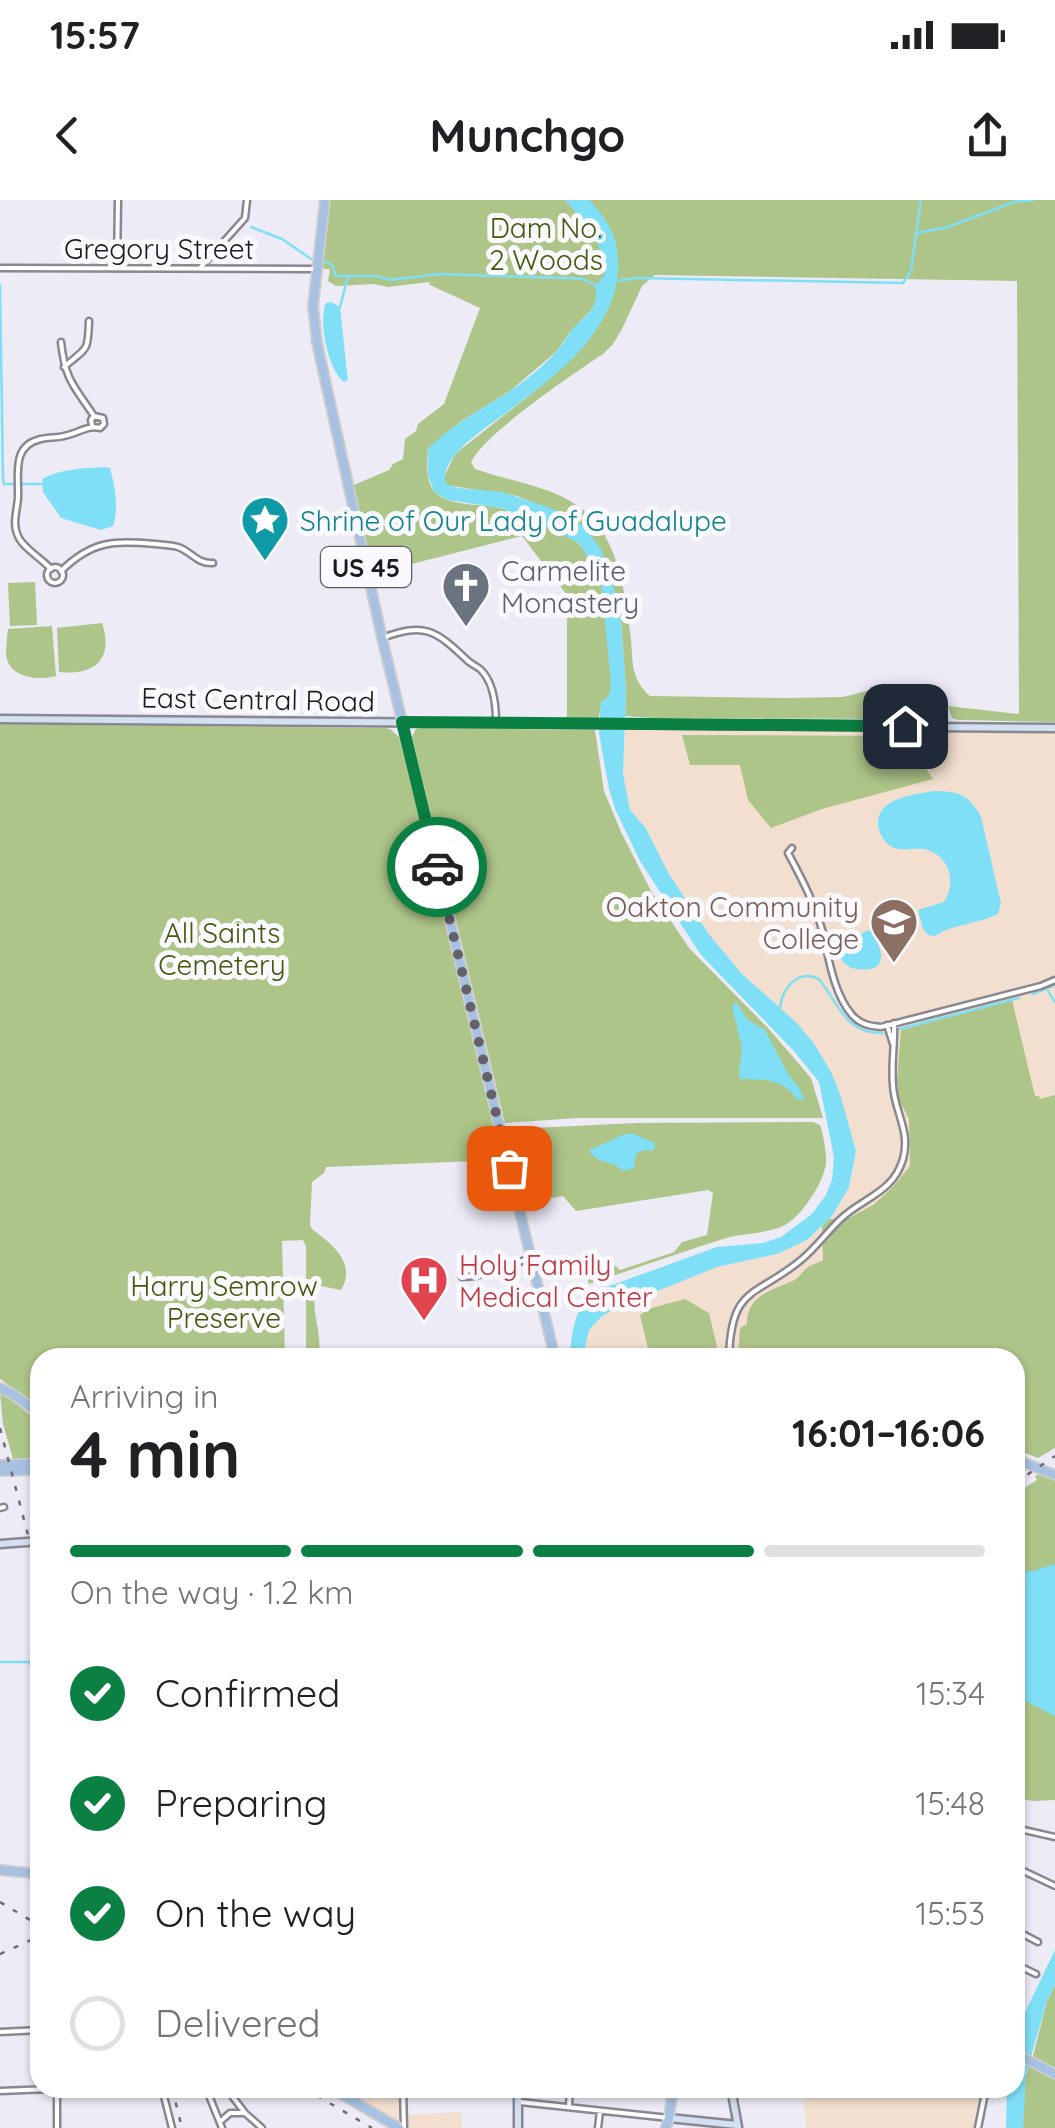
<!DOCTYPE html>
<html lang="en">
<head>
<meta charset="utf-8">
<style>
  body { margin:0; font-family:Quicksand,sans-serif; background:#f2f2f2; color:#202124; height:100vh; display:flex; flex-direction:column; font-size:38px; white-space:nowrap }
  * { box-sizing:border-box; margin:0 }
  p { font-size:32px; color:#757577 }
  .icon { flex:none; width:55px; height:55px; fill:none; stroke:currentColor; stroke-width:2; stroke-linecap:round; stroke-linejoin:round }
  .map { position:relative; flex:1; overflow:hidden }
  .panel { position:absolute; left:30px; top:1148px; width:995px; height:750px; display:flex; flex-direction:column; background:#fff; border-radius:30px; box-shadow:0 2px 8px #0004 }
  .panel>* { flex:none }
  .pin { position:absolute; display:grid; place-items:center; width:85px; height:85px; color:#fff; margin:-42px; border-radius:20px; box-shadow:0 5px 15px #0006 }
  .courier { position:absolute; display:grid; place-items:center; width:100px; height:100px; margin:-50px; border:8px solid #0b8043; border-radius:50%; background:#fff; color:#222; box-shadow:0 2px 12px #0007 }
  .head em { font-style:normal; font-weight:800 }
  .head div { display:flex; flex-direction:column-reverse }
  .head { display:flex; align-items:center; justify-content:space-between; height:170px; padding:0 40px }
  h1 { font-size:65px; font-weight:800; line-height:75px }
  .bar { display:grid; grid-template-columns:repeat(4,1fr); gap:15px 10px; align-content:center; height:120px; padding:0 40px }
  .bar i { height:12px; border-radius:8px; background:#e0e0e0 }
  .bar .on { background:#0b8043 }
  .bar p { grid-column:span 4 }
  ol { padding:0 40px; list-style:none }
  li { display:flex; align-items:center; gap:30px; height:110px }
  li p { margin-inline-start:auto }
  li .icon { padding:10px; border-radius:50%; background:#0b8043; color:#fff; stroke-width:4 }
  li:last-child { color:#757577 }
  li i { width:55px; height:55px; border:5px solid #e0e0e0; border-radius:50% }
  .status { display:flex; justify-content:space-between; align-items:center; height:70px; padding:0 50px; background:#fff; direction:ltr }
  .status svg { height:28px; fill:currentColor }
  header { display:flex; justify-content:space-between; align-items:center; height:130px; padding:0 40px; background:#fff; font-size:45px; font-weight:800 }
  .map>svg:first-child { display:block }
  .commercial { fill:#f2dfcf }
  .education { fill:#f3dfcf }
  .green { fill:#aec589 }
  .water { fill:#7fdff6 }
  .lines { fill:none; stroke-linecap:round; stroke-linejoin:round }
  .stream { stroke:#7fdff6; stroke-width:2.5 }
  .street-casing { stroke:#898891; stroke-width:9 }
  .secondary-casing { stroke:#898891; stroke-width:11 }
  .primary-casing { stroke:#cdcccd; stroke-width:12 }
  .street { stroke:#fff; stroke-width:4 }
  .secondary { stroke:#d3e0f1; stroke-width:6 }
  .primary { stroke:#a7c1e2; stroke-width:8 }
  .rail { stroke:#6e6d74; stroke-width:2.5; stroke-dasharray:5 10; stroke-linecap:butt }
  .done { stroke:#646269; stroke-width:10; stroke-dasharray:0 18 }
  .route { stroke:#0b8043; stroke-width:12 }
  .labels { text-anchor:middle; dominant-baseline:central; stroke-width:10; stroke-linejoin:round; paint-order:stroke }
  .shield { fill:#faf9fd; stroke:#5d5c60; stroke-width:2.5 }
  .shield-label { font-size:25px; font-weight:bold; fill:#1a191d }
  .park-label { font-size:28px; fill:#42580b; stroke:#faf9fd }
  .street-label { font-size:28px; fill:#1a191d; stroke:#faf9fd }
  .culture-label { font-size:28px; fill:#0d838f; stroke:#faf9fd; text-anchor:start }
  .worship-label { font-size:28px; fill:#5b616d; stroke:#faf9fd; text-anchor:start }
  .education-label { font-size:28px; fill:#785e54; stroke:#faf9fd; text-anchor:end }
  .health-label { font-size:28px; fill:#be3a42; stroke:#faf9fd; text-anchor:start }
</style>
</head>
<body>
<div class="status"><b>15:57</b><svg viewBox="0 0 49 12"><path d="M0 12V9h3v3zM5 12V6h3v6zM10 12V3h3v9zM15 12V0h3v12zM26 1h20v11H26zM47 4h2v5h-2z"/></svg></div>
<header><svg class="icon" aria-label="back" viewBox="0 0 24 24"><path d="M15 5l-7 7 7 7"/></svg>Munchgo<svg class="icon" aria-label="share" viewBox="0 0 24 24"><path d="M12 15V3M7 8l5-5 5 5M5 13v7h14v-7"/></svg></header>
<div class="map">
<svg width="1055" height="1928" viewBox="0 0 1055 1928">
  <rect width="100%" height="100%" fill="#ecebf6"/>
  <path class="commercial" d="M383 1888H407V1915L461 1912 462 1928H404L346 1893 350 1890Z"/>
  <path class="education" d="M625 529H947L1055 532V1012L829 1019 849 987 853 970 856 951 847 919 815 845 797 823 742 774 708 733 669 674 645 627 630 610 623 574Z
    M822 1026 824 1126 744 1157 583 1158 589 1130 602 1116 623 1105 717 1067 777 1054 807 1040Z
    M803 1888H981L973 1928H806Z"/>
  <path class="green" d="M330 0H1055V522L958 520 952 518 948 506 1019 514 1017 81 655 75 642 86 622 129 613 144 603 154C573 174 485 233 471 262L475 269C508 281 548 285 578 306 618 334 624 388 630 432 634 457 628 477 650 496L787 498 843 497 875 489 931 497 937 504V515L933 519 652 518 625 516 626 492 620 407 575 320 517 296 446 285 444 277 455 254 531 194 574 157 596 129 597 97 593 108 569 133 557 151 510 191 460 222 428 249C427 263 425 282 436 293 450 306 477 304 495 307 515 311 565 330 579 344 586 350 600 376 602 384 607 402 614 474 611 491 608 502 599 506 599 518L567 521V395L522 336 372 374 354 285 389 270 393 264 403 259 405 239 416 231 418 224 444 204 480 108 430 85 429 82 388 87 374 84 336 86 328 81 330 69H322Z
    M35 382 37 425 10 426 8 383Z
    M102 423C114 459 95 476 59 472L57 428Z
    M52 426 56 476C39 481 9 478 6 455 6 447 7 437 8 429Z
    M0 524 385 528 390 529 399 537 455 761 501 960 326 967 324 973 312 982 310 1025 312 1029C332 1044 357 1063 341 1090L321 1086 317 1088C309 1113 324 1133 318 1157H306V1047L303 1040 282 1041 285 1157 40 1158V1207L0 1179Z
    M421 528 595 530 604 591 621 632 651 691 689 748 768 828 811 878 823 918H578L505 923 412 537 416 529Z
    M682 535 904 536 933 579 822 609 771 628 748 600 740 565H690Z
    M1012 800 1035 896H1039L1040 899 1055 895V1248L1038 1258 1015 1249V1158H738L740 1128 747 1124C746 1097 771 1090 790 1082 799 1079 801 1072 808 1067 813 1064 818 1063 823 1060L822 1026 829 1019 849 1018 873 1005 892 988 910 966 909 919 899 900 897 880 901 830Z
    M813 922 820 925C823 932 827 955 826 963 824 982 801 1018 783 1026 765 1034 742 1033 723 1039 678 1053 634 1069 589 1084L584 1067 589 1056 610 1061 620 1070 674 1052 682 1042 707 1035 713 993 708 990 576 1011 563 996 525 1003 508 934 510 931H527L533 928 636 923Z
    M685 1099 709 1113 718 1151 716 1157H650L640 1115 648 1109Z
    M0 1192 40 1222V1261L14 1262 3 1224Z
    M1038 1275 1055 1279V1600L1033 1601 1015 1598V1294L1037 1280 1035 1276Z
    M1055 1785V1868L1033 1856 1047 1801Z
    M1029 1865 1034 1866 1055 1880V1928H1023L1024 1884Z"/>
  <path class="water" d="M565 0H589C610 23 619 37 618 69 617 103 597 133 574 157 550 181 522 201 495 221 481 231 464 243 454 256 447 265 443 274 446 284L458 288 502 292 548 307 575 320 586 329 601 349 620 407 626 492 623 574 630 610 645 627 669 674 708 733 742 774 797 823 815 845 831 872 840 894 856 951 849 987 832 1016 807 1040 777 1054 717 1067 623 1105 602 1116 589 1130 583 1157H570C571 1139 574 1111 588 1097 589 1096 602 1089 604 1088L717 1047 763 1043 781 1037 812 1014 826 995 832 980 834 957 819 882 793 850 701 755 640 661 615 609 609 589 599 533 601 502 610 495 611 483 601 381 580 344 528 317 500 308 448 300 434 292 428 275V249C452 224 482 209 510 191 526 180 546 164 558 150 563 144 566 137 571 131 584 116 601 108 595 87L605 74C599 33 591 30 565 0Z
    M331 102 340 107 347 173 348 180 344 182C328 170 318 121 326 103Z
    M105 267 110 268C115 287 119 307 113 326L101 330 61 318 43 292 42 279C60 269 84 268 105 267Z
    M934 591C958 591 970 595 981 617L1001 703 998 714C978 724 953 724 935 736L928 735 923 729 918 710 944 702C956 684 951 658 928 650 915 646 901 654 889 645 883 641 879 632 878 625 876 598 915 594 934 591Z
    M880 729 882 732C881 734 878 736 878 739 877 745 882 751 881 757 880 773 862 770 851 768L843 762 834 748 837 744 867 731Z
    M736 802 748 820 765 830 788 874 800 889 804 901C788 896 802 902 790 891 774 877 759 880 740 879L739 872 742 848 732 807Z
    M625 934H633L655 943 654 950 641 951 636 954 634 968 624 971 615 965 598 960 590 952V950Z
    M1055 1364V1516L1015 1496V1372L1033 1371Z
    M1055 1750V1785L1047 1801 1026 1874 1023 1928H1006L1007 1888H1015V1842L1019 1825Z"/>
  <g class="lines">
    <path class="stream" d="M251 27 282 39 311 59
      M917 33 948 27 1014 2 1034 0
      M325 61 332 65 336 76H376L390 80 439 74 566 78 583 79 597 86
      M911 70 921 0
      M617 81 636 78 903 83 910 73
      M0 85 3 278 4 284H15
      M340 107 348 76
      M21 284H41
      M1048 791 1055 802
      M1033 794 1055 785
      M780 807C783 787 798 769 819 779 838 803 846 835 883 833
      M899 829 1019 798
      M0 1462H28L40 1471"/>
    <g class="street-casing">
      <path id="street" d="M201 67 245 18 247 0
        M1 68 317 69
        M117 68 118 0
        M61 142C65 180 74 186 94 216
        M64 167C87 147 88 153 89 121
        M47 375a8 8 0 1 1 16 0a8 8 0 1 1-16 0Z
        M51 369C42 359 22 347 18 336 12 324 17 311 18 298 19 275 11 245 41 239 48 237 57 238 64 236 79 233 87 225 100 228L104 224 103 218 94 216 91 220 92 225
        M61 371C93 340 113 341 155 344 163 345 171 345 178 347 192 352 197 364 213 363
        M382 438C425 422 435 430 467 460 471 464 476 466 480 469 494 482 496 505 496 522
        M792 648 788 653C802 679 815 704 823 733 829 760 834 794 852 815 860 824 869 826 881 827L1041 786 1055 780
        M887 825 893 844
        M462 1077C485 1077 507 1064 530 1059
        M729 1158C731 1085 755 1098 801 1060 817 1047 829 1029 844 1016 866 997 894 991 903 959 911 931 894 911 893 885 891 864 895 844 894 823
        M0 1308 4 1307
        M1015 1628 1055 1637
        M1015 1667 1055 1686
        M1015 1730 1038 1742
        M1015 1764 1036 1774
        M0 1832 40 1830
        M57 1888V1928
        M162 1888 172 1928
        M206 1888 222 1928
        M226 1888 245 1913 262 1928
        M403 1888 404 1928
        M0 1891 75 1888
        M347 1897 358 1891 428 1888
        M520 1902 669 1918
        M569 1906 570 1888
        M222 1920 230 1913H245
        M598 1928 600 1911
        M978 1928 986 1888"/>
    </g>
    <g class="secondary-casing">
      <path id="secondary" d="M0 519 1055 528
        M0 1344 40 1341
        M731 1888 738 1927
        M669 1918 737 1925
        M518 1928V1888"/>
    </g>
    <g class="primary-casing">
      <path id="primary" d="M325 0 313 106 317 143 382 438 555 1158
        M0 1188 9 1192 40 1213
        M1015 1259 1055 1275
        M0 1265 40 1263
        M0 1271 40 1270
        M0 1670 40 1674
        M1015 1853 1055 1874
        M331 1888 399 1928
        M666 1928 669 1918 673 1888"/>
    </g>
    <use href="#street" class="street"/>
    <use href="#secondary" class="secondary"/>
    <use href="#primary" class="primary"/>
    <path class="rail" d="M0 1228 40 1381
      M1015 1283 1055 1256
      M0 1702 40 1726
      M0 1754 40 1736
      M172 1888 182 1928
      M304 1888 372 1928"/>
  </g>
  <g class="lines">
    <path class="done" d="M437 667 509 968"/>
    <path class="route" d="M437 667 402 522 905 526"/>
  </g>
  <defs>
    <g id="sight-pin" transform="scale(2.5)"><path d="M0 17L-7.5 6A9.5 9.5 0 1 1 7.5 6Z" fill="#0f9aa8" stroke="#faf9fd"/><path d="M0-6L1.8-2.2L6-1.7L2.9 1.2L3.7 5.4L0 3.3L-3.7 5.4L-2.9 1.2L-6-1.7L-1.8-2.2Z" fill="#fff"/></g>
    <g id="church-pin" transform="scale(2.5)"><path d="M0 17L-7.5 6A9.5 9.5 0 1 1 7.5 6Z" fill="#6b7280" stroke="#faf9fd"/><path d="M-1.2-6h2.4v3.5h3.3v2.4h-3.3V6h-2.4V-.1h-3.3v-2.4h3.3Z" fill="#fff"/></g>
    <g id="university-pin" transform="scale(2.5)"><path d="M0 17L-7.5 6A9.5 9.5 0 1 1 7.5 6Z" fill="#8d6e63" stroke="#faf9fd"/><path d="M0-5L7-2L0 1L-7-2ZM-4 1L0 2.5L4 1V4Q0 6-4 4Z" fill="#fff"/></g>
    <g id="hospital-pin" transform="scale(2.5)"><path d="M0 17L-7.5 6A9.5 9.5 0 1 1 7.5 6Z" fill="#e0444e" stroke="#faf9fd"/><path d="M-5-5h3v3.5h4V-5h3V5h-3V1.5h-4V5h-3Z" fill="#fff"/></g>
  </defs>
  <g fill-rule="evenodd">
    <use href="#sight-pin" x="265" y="320"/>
    <use href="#church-pin" x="466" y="386"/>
    <use href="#university-pin" x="894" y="722"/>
    <use href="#hospital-pin" x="424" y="1080"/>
  </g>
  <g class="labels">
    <rect class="shield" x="321" y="347" width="90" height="40" rx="8"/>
    <g class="shield-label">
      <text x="366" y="367">US 45</text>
    </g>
    <g class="park-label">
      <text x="546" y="27">Dam No.<tspan x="546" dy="32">2 Woods</tspan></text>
      <text x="222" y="732">All Saints<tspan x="222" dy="32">Cemetery</tspan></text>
      <text x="224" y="1085">Harry Semrow<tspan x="224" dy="32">Preserve</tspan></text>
    </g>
    <g class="street-label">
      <text x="159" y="48">Gregory Street</text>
      <text transform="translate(258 499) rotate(1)">East Central Road</text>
    </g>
    <g class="culture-label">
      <text x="300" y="320">Shrine of Our Lady of Guadalupe</text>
    </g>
    <g class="worship-label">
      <text x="501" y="370">Carmelite<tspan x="501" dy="32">Monastery</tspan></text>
    </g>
    <g class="education-label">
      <text x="859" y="706">Oakton Community<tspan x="859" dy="32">College</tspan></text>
    </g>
    <g class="health-label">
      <text x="459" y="1064">Holy Family<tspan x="459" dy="32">Medical Center</tspan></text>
    </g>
  </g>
</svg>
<div class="pin" style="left:509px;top:968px;background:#ea580c"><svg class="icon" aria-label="bag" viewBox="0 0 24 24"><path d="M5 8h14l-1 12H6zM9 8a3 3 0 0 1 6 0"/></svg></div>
<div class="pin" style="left:905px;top:526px;background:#1f2937"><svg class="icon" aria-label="home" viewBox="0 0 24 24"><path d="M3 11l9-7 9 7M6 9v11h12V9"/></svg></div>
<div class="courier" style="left:437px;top:667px"><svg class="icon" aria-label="car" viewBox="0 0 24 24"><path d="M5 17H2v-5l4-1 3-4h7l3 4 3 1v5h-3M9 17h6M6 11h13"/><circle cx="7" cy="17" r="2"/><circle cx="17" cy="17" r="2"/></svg></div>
<section class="panel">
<div class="head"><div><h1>4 min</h1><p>Arriving in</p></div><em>16:01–16:06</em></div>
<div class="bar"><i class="on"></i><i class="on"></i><i class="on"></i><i></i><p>On the way · 1.2 km</p></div>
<ol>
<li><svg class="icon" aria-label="check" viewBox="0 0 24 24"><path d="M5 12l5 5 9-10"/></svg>Confirmed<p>15:34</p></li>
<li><svg class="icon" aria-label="check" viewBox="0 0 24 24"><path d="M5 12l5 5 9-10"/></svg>Preparing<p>15:48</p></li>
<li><svg class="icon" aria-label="check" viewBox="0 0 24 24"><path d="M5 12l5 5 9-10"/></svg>On the way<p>15:53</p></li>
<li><i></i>Delivered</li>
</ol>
</section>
</div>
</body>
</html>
